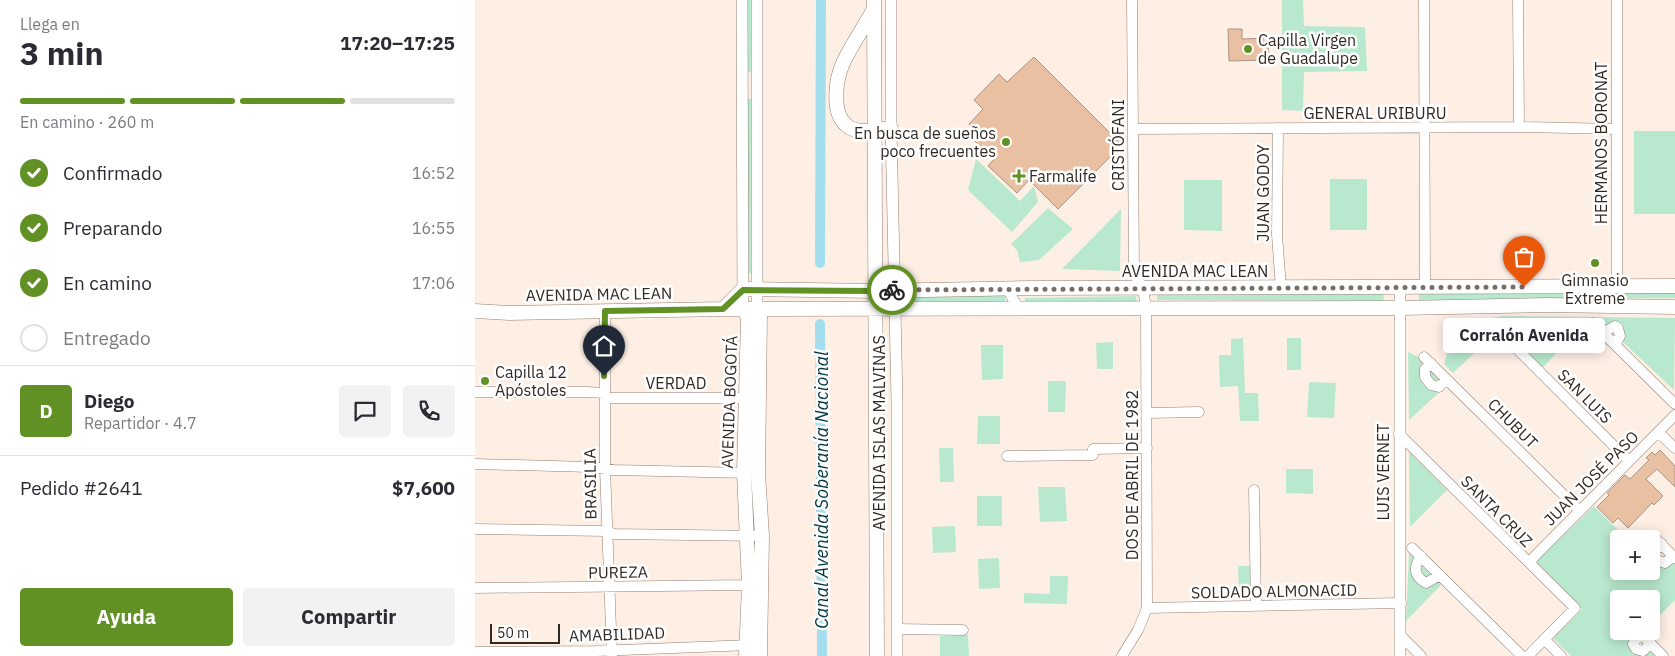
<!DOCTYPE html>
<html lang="es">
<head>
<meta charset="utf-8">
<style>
  body { margin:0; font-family:"IBM Plex Sans",sans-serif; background:#f2f2f3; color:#2b2b33; height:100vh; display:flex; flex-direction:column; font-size:19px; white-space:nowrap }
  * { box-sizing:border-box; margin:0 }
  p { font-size:16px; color:#7c7c81 }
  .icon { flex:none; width:28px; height:28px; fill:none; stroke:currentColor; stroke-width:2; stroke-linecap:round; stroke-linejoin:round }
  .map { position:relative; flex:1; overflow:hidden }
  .drawer { display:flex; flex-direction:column; background:#fff; width:475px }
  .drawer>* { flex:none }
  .fabs { position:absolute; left:1135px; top:530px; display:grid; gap:10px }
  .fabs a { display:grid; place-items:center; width:50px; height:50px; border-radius:5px; background:#fff; box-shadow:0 2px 12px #0003; font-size:25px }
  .scale { position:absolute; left:15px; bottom:12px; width:70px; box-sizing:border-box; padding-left:5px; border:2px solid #322923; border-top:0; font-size:14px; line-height:18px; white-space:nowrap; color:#322923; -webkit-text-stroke:4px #fff; paint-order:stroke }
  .pin { position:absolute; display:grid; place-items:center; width:42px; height:42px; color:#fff; margin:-51px -21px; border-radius:50% 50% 50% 0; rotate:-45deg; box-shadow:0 0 5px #0007 }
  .pin .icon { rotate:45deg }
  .courier { position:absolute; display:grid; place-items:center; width:50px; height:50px; margin:-25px; border:4px solid #619025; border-radius:50%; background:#fff; color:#222; box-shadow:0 1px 6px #0007 }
  .bubble { position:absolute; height:35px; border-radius:5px; background:#fff; box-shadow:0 2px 12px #0003; font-size:16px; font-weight:700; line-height:35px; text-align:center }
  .summary em { font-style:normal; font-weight:700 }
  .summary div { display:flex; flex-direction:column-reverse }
  .summary { display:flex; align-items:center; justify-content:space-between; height:85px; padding:0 20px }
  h1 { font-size:32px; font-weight:700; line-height:38px }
  .bar { display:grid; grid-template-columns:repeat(4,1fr); gap:8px 5px; align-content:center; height:60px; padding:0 20px }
  .bar i { height:6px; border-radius:4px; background:#e1e1e2 }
  .bar .active { background:#619025 }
  .bar p { grid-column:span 4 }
  .line { display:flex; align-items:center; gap:12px; padding:0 20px; border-top:1px solid #e1e1e2 }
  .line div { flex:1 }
  .round { display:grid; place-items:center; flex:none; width:52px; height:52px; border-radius:5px; background:#f2f2f3 }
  ol { padding:0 20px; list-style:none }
  li { display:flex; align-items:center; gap:15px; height:55px }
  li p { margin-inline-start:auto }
  li .icon { padding:5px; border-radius:50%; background:#619025; color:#fff; stroke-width:4 }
  li:last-child { color:#7c7c81 }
  li i { width:28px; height:28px; border:2px solid #e1e1e2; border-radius:50% }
  .cta { display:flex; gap:10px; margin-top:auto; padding:10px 20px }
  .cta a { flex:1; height:58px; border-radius:5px; background:#619025; color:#fff; font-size:20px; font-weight:700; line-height:58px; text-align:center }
  .cta a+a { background:#f2f2f3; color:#2b2b33 }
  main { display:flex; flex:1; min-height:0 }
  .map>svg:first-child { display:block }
  .green { fill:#b8e8ce }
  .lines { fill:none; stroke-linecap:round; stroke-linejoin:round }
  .canal { stroke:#a4dded; stroke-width:10 }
  .building { fill:#eac0a3; stroke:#aa9485 }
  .minor-casing { stroke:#957f71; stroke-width:11 }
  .tertiary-casing { stroke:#957f71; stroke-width:12 }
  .secondary-casing { stroke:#957f71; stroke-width:15 }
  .minor { stroke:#fff; stroke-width:10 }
  .tertiary { stroke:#fff; stroke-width:11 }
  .secondary { stroke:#fff; stroke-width:14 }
  .done { stroke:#796e67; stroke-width:5; stroke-dasharray:0 9 }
  .route { stroke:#619025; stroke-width:6 }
  .poi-dot { fill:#619025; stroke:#fff; stroke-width:2 }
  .labels { text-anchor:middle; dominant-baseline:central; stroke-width:5; stroke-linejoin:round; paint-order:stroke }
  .poi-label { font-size:16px; fill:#322923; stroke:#fff; text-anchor:start }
  .street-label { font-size:16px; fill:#322923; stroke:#fff }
  .water-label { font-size:18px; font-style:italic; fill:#003642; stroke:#fff }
</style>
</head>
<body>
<main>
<section class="drawer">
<div class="summary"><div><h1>3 min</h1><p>Llega en</p></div><em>17:20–17:25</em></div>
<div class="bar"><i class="active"></i><i class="active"></i><i class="active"></i><i></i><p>En camino · 260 m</p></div>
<ol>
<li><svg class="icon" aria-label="check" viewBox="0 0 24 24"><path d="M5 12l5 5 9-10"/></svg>Confirmado<p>16:52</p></li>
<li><svg class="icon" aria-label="check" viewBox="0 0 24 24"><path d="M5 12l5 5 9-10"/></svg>Preparando<p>16:55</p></li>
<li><svg class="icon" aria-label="check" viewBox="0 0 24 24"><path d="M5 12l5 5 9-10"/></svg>En camino<p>17:06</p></li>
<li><i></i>Entregado</li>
</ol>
<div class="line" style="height:90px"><b class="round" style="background:#619025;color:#fff">D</b><div><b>Diego</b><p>Repartidor · 4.7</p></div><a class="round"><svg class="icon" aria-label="chat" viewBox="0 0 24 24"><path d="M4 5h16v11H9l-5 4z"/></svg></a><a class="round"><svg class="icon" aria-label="phone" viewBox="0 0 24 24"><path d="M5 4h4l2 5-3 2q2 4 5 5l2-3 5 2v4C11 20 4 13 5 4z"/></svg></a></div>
<div class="line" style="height:65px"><div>Pedido #2641</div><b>$7,600</b></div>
<div class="cta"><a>Ayuda</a><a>Compartir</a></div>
</section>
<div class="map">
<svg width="1200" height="656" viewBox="0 0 1200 656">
  <rect width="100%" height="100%" fill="#feefe5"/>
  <path class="green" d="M271 0H278L279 72H272Z
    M807 0H828L829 26 890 27 892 71 829 72 828 111 807 110Z
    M273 99H280L278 273H272Z
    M1159 131H1200V214H1159Z
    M501 159 545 201 559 186 563 202 537 232 493 190Z
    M855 179H892V230H855Z
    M709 180H747V231L709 230Z
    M573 208 598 229 564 260 545 262 542 250 536 244Z
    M646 209 645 271 587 269Z
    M908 292 909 301 682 300V294Z
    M1200 292V298L944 300V294Z
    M431 294H530V302L430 301Z
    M661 296 662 303 550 304V298Z
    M1028 316 1200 318 1199 390 1132 327H1107L1067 368 1027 327 978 373 969 364 981 324Z
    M768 338 770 393H783L784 421H765L763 386 745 387 744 355H756V339Z
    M812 338H826V370H812Z
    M638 342V369H622L621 343Z
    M506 345H528V379L507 380Z
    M933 352 951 361 972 385 934 420Z
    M573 381H591L590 412H573Z
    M834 382 861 383 859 418 832 417Z
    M503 416H525V444H502Z
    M464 448H478L479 482H465Z
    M934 452 972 490 935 527Z
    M811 469H838V494L811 493Z
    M590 487 592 521 565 522 563 487Z
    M502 496H527V526H502Z
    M1119 506 1152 539H1144V571H1176V540L1182 546 1187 564H1200V600L1176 624V599H1144V631H1169L1159 651 1179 653 1182 656H1096L1078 638 1107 609 1061 562Z
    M480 526 481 552 458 553 457 527Z
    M934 553 966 585 931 621Z
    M524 558 525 588 504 589 503 559Z
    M763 566H778L779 594 764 595Z
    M575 576H593L592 604 549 603V593L575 594Z
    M493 635 494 656H465V636Z"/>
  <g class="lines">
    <path class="canal" d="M345 263 346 0
      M345 324 347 656"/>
  </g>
  <path class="building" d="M753 29H767V39L793 38 794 60 754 61Z
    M559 57 647 145 583 209 554 180 542 193 513 166 519 159 492 134 498 128 494 124 508 109 499 100 524 74 532 82Z
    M1185 450 1200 466V487L1182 469 1171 479 1188 496 1179 505 1177 503 1153 528 1143 518 1138 523 1122 507 1134 495 1132 493 1150 475 1155 479 1174 460 1171 458 1177 452 1180 455Z"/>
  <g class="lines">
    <g class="minor-casing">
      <path id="minor" d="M949 0 950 287
        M1043 0 1044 127
        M1142 0V286
        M803 128 802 235 806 288
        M659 129 1044 127 1141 129
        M532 289 544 309
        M130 311V468L137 656
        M1118 323 1200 404
        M1024 331 1154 461
        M1131 336V331L1140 326 1143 328 1145 336 1140 345
        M949 357 1105 511
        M956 363 950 369V377L956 385 964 387 971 379
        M0 392H112L129 393 133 398H277
        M672 413 724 412
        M1183 432 1200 448
        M924 434 1100 608 1053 656
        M532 456 618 455V449L672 448
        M0 464 115 467 139 470 274 473
        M779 490 781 606
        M0 529 131 531 139 534 287 536
        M1180 538 1200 558
        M1187 544 1180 551 1179 556 1184 561 1190 563 1198 556
        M937 548 1047 656
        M946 556C938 568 939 576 951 583L965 575
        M1054 562 1200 415
        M0 588 274 585 279 584
        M672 608 926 603
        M422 629 488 630
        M925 635 946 656
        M1069 639 1086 656
        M1176 643 1168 651 1161 649 1158 644 1162 638 1168 636 1188 656
        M0 652 121 651 276 645
        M647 656 663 630 672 608 671 308 668 288 659 274 657 0"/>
    </g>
    <g class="tertiary-casing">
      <path id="tertiary" d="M267 0 268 309
        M416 0V128L422 401V656
        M925 287V656
        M282 309V0"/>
    </g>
    <g class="secondary-casing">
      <path id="secondary" d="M399 0 402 656
        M399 9C389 27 377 44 368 63 361 79 356 112 371 125 382 135 403 130 416 128
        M248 309 268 289 399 291 553 288 1200 286
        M268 309 273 317 269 473 274 585 271 656
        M282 309 285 314 283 473 287 536 285 656
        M0 311 34 313 248 309 925 308 1071 305 1200 307"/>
    </g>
    <use href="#minor" class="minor"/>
    <use href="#tertiary" class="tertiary"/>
    <use href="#secondary" class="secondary"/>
  </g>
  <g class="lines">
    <path class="done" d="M417 290 1049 287"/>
    <path class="route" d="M129 376 130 311 248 309 268 290 399 291 417 290"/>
  </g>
  <g class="poi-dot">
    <circle cx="773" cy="49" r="5"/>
    <circle cx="531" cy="142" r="5"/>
    <path d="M541.5 168.5h5v5h5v5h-5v5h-5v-5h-5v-5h5z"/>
    <circle cx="1120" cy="263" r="5"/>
    <circle cx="10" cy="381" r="5"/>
  </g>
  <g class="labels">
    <g class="poi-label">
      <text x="783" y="40">Capilla Virgen<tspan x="783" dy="18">de Guadalupe</tspan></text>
      <text x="521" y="133" text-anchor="end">En busca de sueños<tspan x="521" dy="18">poco frecuentes</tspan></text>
      <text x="554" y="176">Farmalife</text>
      <text x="1120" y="280" text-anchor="middle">Gimnasio<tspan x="1120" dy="18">Extreme</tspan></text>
      <text x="20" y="372">Capilla 12<tspan x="20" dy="18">Apóstoles</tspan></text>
    </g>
    <g class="street-label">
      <text x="900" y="113">GENERAL URIBURU</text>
      <text transform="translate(1126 143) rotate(-90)">HERMANOS BORONAT</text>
      <text transform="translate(643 145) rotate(-90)">CRISTÓFANI</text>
      <text transform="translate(788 193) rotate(-90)">JUAN GODOY</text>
      <text x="720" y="271">AVENIDA MAC LEAN</text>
      <text transform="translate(124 294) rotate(-1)">AVENIDA MAC LEAN</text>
      <text x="201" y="383">VERDAD</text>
      <text transform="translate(1110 396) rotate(45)">SAN LUIS</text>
      <text transform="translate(254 402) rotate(-88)">AVENIDA BOGOTÁ</text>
      <text transform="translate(1038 423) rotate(45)">CHUBUT</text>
      <text transform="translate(404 433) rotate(-90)">AVENIDA ISLAS MALVINAS</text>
      <text transform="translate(908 472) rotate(-90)">LUIS VERNET</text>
      <text transform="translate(657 475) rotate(-90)">DOS DE ABRIL DE 1982</text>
      <text transform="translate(1116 478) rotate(-45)">JUAN JOSÉ PASO</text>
      <text transform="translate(115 484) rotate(-91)">BRASILIA</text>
      <text transform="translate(1022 511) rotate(45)">SANTA CRUZ</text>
      <text transform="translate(143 572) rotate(-1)">PUREZA</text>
      <text transform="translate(799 591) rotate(-1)">SOLDADO ALMONACID</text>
      <text transform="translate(142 634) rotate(-2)">AMABILIDAD</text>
    </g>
    <g class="water-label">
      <text transform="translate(346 490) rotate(-90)">Canal Avenida Soberanía Nacional</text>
    </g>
  </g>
</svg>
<div class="fabs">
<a>+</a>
<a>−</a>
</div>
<div class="scale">50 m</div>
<div class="pin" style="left:1049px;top:287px;background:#ea580c"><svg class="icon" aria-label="bag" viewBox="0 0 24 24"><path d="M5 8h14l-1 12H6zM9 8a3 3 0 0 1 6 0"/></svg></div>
<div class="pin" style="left:129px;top:376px;background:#1f2937"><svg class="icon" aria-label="home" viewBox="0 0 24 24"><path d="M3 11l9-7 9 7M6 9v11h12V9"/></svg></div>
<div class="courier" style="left:417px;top:290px"><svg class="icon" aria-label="bike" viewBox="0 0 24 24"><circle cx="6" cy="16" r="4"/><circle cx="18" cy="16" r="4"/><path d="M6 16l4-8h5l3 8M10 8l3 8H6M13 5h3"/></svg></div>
<div class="bubble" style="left:968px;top:318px;width:162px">Corralón Avenida</div>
</div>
</main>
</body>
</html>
